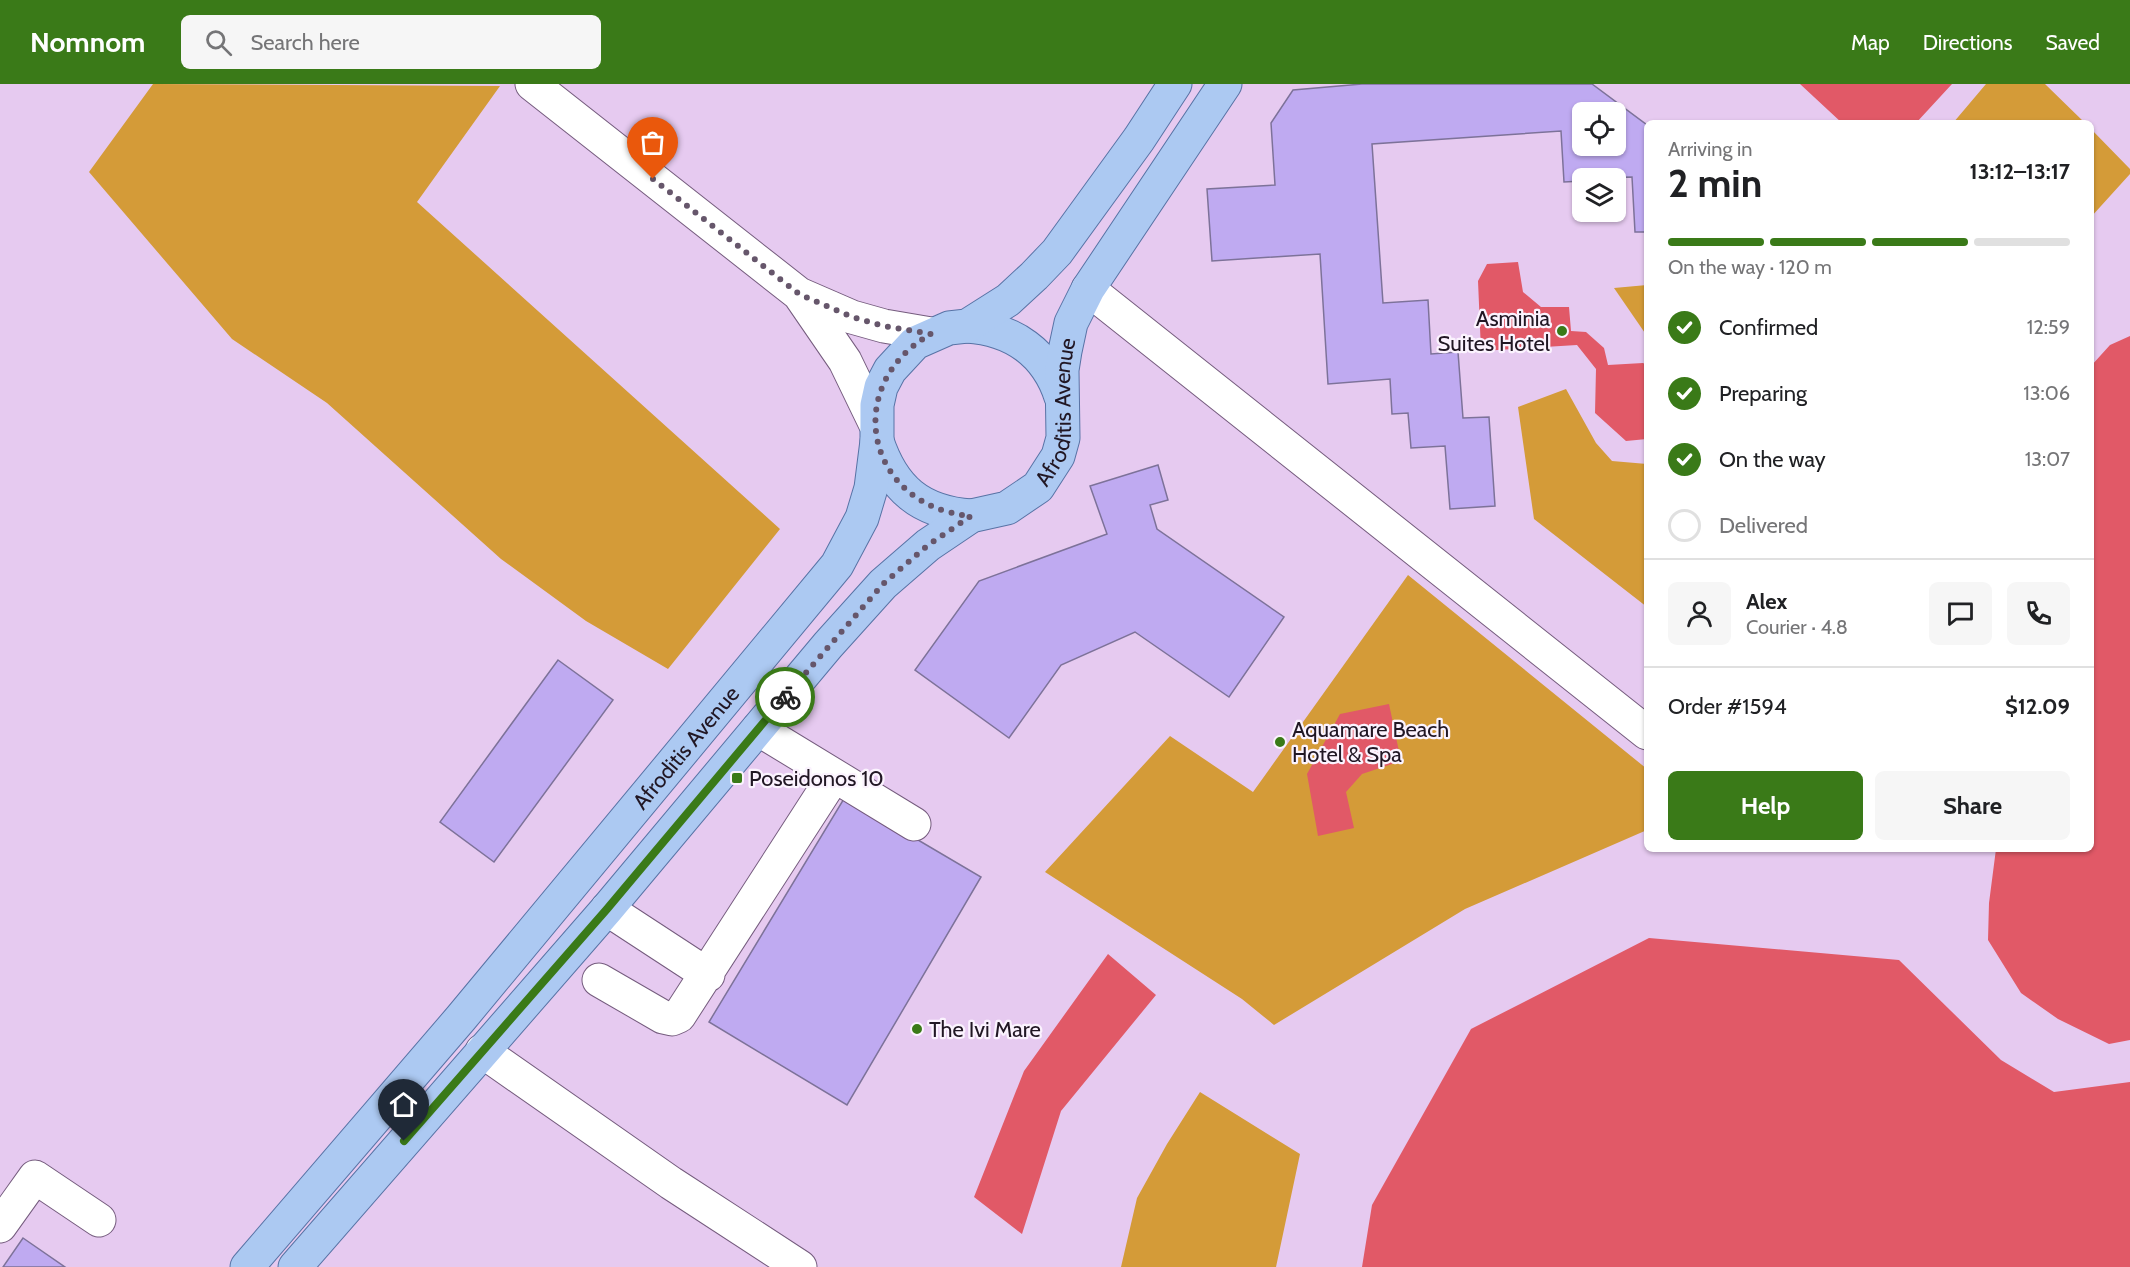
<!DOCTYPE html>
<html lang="en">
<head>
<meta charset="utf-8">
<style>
  body { margin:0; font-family:Cabin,sans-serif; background:#f6f6f6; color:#202124; height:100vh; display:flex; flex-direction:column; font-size:22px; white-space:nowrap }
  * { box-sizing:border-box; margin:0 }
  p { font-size:20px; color:#757577 }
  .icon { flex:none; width:33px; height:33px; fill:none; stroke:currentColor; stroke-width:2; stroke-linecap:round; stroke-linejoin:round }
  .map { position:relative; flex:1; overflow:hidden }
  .sheet { position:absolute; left:1644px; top:36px; width:450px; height:732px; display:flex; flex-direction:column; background:#fff; border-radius:9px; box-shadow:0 2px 4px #0004 }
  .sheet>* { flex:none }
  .fabs { position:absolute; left:1572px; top:18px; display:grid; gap:12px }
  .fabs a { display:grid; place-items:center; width:54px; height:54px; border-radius:9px; background:#fff; box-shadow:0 2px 4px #0004; font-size:30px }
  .pin { position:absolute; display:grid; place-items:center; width:51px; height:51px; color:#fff; margin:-62px -26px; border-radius:50% 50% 50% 0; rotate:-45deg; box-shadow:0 0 6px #0007 }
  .pin .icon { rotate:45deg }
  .courier { position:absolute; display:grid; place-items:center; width:60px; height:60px; margin:-30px; border:4px solid #3a7a18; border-radius:50%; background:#fff; color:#222; box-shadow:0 2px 8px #0007 }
  .overview em { font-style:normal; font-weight:800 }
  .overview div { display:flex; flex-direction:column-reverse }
  .overview { display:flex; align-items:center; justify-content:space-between; height:102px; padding:0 24px }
  h1 { font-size:39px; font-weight:800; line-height:45px }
  .bar { display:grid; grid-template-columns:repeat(4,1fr); gap:9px 6px; align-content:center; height:72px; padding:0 24px }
  .bar i { height:8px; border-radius:4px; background:#e0e0e0 }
  .bar .active { background:#3a7a18 }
  .bar p { grid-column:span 4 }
  .line { display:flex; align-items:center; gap:15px; padding:0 24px; border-top:2px solid #e0e0e0 }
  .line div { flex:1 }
  .round { display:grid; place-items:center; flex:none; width:63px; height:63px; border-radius:9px; background:#f6f6f6 }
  ol { padding:0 24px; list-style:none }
  li { display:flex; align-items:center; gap:18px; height:66px }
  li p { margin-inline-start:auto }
  li .icon { padding:6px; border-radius:50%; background:#3a7a18; color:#fff; stroke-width:4 }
  li:last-child { color:#757577 }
  li i { width:33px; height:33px; border:3px solid #e0e0e0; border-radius:50% }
  .cta { display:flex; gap:12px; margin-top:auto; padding:12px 24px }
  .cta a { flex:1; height:69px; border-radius:9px; background:#3a7a18; color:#fff; font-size:24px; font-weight:800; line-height:69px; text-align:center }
  .cta a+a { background:#f6f6f6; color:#202124 }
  header { display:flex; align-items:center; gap:36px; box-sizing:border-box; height:84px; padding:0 30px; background:#3a7a18; color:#fff }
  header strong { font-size:28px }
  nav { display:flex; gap:33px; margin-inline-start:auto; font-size:21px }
  .search { width:420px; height:54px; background:#f6f6f6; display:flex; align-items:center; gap:15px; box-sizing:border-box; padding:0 21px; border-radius:9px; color:#757577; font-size:22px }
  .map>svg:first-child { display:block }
  .green { fill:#d49b38 }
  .water { fill:#e15967 }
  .building { fill:#bfaaf1; stroke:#7d7299; stroke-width:1.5; fill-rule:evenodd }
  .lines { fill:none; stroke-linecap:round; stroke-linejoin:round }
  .minor-casing { stroke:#755c7e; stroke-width:35 }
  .major-casing { stroke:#5873a5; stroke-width:35 }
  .minor { stroke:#fff; stroke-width:33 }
  .major { stroke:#acc9f2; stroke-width:33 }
  .done { stroke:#66566b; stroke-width:6; stroke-dasharray:0 10.8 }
  .route { stroke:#3a7a18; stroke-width:8 }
  .poi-dot { fill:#3a7a18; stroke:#fbf3fe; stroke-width:2 }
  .labels { text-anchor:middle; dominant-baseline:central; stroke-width:4.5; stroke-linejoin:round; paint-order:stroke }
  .poi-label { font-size:22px; fill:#211724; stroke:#fbf3fe; text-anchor:start }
  .street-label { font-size:22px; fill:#211724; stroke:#fbf3fe }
</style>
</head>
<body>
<header>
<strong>Nomnom</strong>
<div class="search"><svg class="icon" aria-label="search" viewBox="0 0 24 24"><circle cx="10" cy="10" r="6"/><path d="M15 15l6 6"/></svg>Search here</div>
<nav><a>Map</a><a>Directions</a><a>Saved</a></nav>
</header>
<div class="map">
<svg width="2130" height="1183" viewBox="0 0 2130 1183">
  <rect width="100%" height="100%" fill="#e6caf0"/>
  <path class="green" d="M153 0 500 2 417 118 780 445 668 585 586 537 501 475 327 319 232 255 89 88Z
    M1986 0H2045L2085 39H1953Z
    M2091 45 2130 85V90L2091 133Z
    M1647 201V252L1614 204Z
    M1566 305 1596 359 1612 377 1647 380V523L1534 435 1518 323Z
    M1408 491 1647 685V746L1465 825 1274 941 1242 915 1045 788 1170 652 1253 708Z
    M1200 1008 1300 1070 1276 1183H1121L1137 1114 1167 1060Z"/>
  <path class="water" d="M1800 0H1952L1916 39H1842Z
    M1518 178 1523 208 1541 223H1569L1571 247 1586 248 1604 264 1608 281 1643 279 1647 281V355L1626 357 1595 329 1596 285 1577 261 1481 267 1478 197 1487 180Z
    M2130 252V956L2109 960 2058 935 2021 909 1988 856 1989 819 1996 765H2091V282L2110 261Z
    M1389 620 1401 677 1362 690 1346 708 1354 744 1318 752 1307 690 1340 630Z
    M1649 854 1899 876 2001 976 2054 1008 2130 998V1183H1362L1372 1121 1471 945Z
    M1108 870 1156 911 1061 1027 1022 1150 974 1113 1024 987Z"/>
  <path class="building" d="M1362 0H1592L1647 41V148H1635L1632 93 1582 94V97L1564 98 1561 47 1372 60 1383 219 1428 216 1431 270 1458 268 1463 334 1489 333 1495 422 1450 425 1445 362 1411 364 1408 329 1392 330 1390 295 1328 300 1320 170 1212 177 1207 105 1275 101 1271 39 1293 6ZM1582 28H1616V62H1582Z
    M1158 381 1168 416 1150 421 1157 445 1284 533 1229 613 1135 548 1061 581 1009 654 915 586 979 497 1107 450 1090 402Z
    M558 576 613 616 494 778 440 738Z
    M845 713 981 793 847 1021 709 938Z
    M23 1154 65 1183H3Z"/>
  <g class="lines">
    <g class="minor-casing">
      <path id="minor" d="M532 0 799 210 852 233 884 242 931 250
        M1088 205 1647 649
        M799 210 845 277 875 339
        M758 645 914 740
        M607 825 708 891
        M599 896 663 933 672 935 679 932 834 692
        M482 967 671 1099 800 1183
        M0 1142 35 1093 99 1136"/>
    </g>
    <g class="major-casing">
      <g id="major">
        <path d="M967 242C1013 245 1047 269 1061 313"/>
        <path d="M877 357C893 405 920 428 971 432"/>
        <path id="s1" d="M247 1183 461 934 837 481 862 434 871 404 877 357V321L881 303 890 286 915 259 949 244 967 242 1008 216 1034 192 1057 168 1139 55 1175 0"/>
        <path id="s2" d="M295 1183 607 825 828 561 883 500 928 461 971 432 1007 424 1038 403 1058 372 1063 354 1062 286 1065 267 1071 239 1088 205 1225 0"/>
      </g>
    </g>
    <use href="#minor" class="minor"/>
    <use href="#major" class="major"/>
  </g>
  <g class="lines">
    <path class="done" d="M653 95 799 210 852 233 884 242 931 250C840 301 866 423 971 432L928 461 883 500 785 613"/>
    <path class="route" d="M404 1057 607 825 785 613"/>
  </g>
  <g class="poi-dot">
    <circle cx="1562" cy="247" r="6"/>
    <circle cx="1280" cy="658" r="6"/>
    <rect x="731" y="688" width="12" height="12" rx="3"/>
    <circle cx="917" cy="945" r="6"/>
  </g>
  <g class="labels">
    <g class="poi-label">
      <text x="1550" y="234" text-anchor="end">Asminia<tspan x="1550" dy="25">Suites Hotel</tspan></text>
      <text x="1292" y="645">Aquamare Beach<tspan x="1292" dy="25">Hotel &amp; Spa</tspan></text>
      <text x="749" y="694">Poseidonos 10</text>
      <text x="929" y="945">The Ivi Mare</text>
    </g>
    <g class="street-label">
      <text stroke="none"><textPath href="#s2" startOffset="1167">Afroditis Avenue</textPath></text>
      <text stroke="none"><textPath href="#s1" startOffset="680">Afroditis Avenue</textPath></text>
    </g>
  </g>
</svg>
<div class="fabs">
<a><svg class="icon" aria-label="locate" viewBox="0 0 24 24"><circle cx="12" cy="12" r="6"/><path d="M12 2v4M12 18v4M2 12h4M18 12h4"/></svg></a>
<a><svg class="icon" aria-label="layers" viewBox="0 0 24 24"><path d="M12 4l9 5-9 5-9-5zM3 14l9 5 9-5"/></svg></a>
</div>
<div class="pin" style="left:653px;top:95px;background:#ea580c"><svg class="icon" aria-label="bag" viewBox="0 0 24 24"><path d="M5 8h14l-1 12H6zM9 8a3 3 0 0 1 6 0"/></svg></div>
<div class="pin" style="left:404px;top:1057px;background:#1f2937"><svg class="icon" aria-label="home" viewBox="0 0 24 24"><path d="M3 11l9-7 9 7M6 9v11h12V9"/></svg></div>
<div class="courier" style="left:785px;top:613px"><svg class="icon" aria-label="bike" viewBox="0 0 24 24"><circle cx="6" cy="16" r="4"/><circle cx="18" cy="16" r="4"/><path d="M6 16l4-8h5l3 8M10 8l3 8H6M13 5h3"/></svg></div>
<section class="sheet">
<div class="overview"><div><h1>2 min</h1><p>Arriving in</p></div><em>13:12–13:17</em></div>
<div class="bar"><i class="active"></i><i class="active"></i><i class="active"></i><i></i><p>On the way · 120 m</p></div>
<ol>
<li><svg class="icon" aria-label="check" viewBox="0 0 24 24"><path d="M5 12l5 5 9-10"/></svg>Confirmed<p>12:59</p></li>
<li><svg class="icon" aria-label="check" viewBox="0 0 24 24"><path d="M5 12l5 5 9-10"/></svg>Preparing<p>13:06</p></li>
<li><svg class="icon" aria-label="check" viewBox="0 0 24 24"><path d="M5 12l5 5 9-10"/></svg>On the way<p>13:07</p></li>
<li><i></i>Delivered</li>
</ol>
<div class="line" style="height:108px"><a class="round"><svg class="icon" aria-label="person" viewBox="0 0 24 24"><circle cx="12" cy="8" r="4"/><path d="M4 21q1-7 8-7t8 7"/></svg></a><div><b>Alex</b><p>Courier · 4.8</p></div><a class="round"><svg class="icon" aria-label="chat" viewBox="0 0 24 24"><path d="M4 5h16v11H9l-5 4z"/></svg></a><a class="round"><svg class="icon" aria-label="phone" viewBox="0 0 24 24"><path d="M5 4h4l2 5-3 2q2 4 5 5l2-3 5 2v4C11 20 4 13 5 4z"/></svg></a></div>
<div class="line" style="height:78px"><div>Order #1594</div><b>$12.09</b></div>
<div class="cta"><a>Help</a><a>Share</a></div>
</section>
</div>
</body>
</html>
